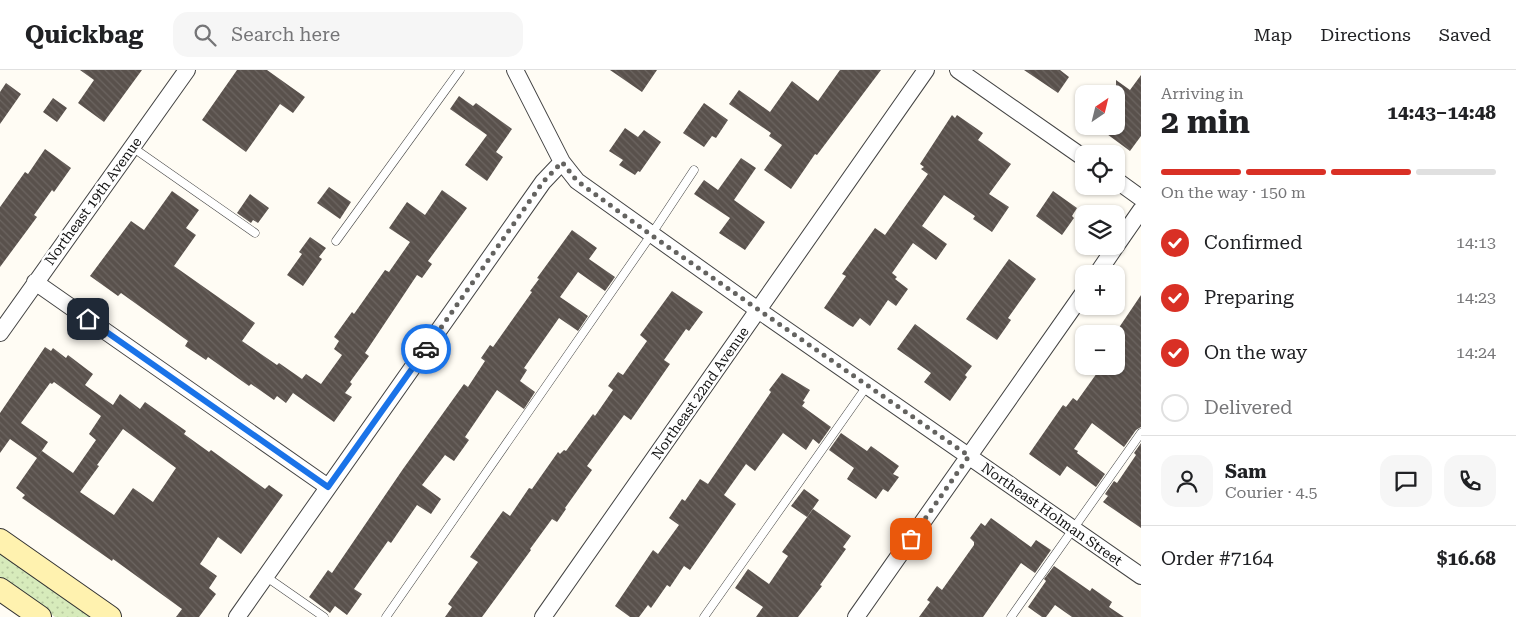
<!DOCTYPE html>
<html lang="en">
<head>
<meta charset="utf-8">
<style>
  body { margin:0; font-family:"Roboto Serif",serif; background:#f6f6f6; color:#202124; height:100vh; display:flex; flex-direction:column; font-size:19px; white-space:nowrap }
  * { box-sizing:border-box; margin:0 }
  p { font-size:16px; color:#757577 }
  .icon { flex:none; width:28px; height:28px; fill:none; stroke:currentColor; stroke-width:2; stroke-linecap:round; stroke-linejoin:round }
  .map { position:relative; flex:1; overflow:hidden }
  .panel { display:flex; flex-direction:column; background:#fff; width:375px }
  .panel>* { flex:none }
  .needle { width:32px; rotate:35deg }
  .buttons { position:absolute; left:1075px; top:15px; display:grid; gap:10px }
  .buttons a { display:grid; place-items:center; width:50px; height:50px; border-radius:10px; background:#fff; box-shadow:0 1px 4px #0004; font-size:25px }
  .pin { position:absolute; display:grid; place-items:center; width:42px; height:42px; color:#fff; margin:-21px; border-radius:10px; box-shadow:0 2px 8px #0006 }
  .courier { position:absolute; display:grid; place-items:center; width:50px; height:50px; margin:-25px; border:4px solid #1a73e8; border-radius:50%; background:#fff; color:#222; box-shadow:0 1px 6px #0007 }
  .summary em { font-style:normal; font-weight:700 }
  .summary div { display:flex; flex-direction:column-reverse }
  .summary { display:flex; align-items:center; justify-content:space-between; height:85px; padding:0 20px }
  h1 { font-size:32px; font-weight:700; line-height:38px }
  .bar { display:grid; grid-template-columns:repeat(4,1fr); gap:8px 5px; align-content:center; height:60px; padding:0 20px }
  .bar i { height:6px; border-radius:4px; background:#e0e0e0 }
  .bar .current { background:#d93025 }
  .bar p { grid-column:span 4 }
  .line { display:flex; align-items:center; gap:12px; padding:0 20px; border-top:1px solid #e0e0e0 }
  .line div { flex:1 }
  .round { display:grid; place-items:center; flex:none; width:52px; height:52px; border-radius:15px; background:#f6f6f6 }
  ol { padding:0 20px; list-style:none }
  li { display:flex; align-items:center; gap:15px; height:55px }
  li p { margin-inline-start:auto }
  li .icon { padding:5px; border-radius:50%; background:#d93025; color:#fff; stroke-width:4 }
  li:last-child { color:#757577 }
  li i { width:28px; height:28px; border:2px solid #e0e0e0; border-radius:50% }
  header { display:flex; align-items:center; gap:30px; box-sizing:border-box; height:70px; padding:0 25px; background:#fff; border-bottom:1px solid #e0e0e0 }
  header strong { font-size:24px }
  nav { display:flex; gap:28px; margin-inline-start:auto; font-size:18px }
  .search { width:350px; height:45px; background:#f6f6f6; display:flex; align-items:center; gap:12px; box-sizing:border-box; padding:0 18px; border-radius:15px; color:#757577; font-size:19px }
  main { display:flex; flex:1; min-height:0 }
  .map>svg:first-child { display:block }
  .garden { fill:url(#garden-dots) }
  .building { fill:url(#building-back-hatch); fill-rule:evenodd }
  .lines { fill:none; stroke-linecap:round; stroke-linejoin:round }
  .lane-casing { stroke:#434343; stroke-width:9 }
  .street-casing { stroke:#434343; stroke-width:18 }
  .secondary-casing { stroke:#323232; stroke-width:24 }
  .lane { stroke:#fff; stroke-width:8 }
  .street { stroke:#fff; stroke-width:16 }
  .secondary { stroke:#fff2af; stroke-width:22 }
  .done { stroke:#646360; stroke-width:5; stroke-dasharray:0 9 }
  .route { stroke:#1a73e8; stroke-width:6 }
  .labels { text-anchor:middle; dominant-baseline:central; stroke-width:5; stroke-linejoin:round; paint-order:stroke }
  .street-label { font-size:14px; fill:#101010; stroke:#fff }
</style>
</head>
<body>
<header>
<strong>Quickbag</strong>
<div class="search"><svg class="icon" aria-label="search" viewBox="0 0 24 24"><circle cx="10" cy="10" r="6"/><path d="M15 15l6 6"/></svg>Search here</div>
<nav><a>Map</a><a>Directions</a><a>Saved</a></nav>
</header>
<main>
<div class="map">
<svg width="1141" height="547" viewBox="0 0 1141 547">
  <defs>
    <pattern id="garden-dots" width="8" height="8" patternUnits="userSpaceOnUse" patternTransform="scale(1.25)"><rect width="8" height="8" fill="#d7ebbb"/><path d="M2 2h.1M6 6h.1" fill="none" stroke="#b8c8a0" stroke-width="1.8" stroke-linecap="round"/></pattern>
    <pattern id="building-back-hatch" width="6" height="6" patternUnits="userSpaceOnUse" patternTransform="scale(1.25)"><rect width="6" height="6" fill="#59514c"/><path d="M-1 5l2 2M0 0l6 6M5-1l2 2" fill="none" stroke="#6c6561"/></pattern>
  </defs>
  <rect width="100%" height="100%" fill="#fffcf4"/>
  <path class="garden" d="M0 480 96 547H55L0 508Z"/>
  <path class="building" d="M80 0H142L104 52 78 33 94 10Z
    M237 0H267L305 27 293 43 280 34 246 82 202 50Z
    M610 0H657L642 22Z
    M840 0H881L817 85 815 84 791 119 764 100 782 75 769 66 771 63 729 34 739 20 770 42 792 11 818 31Z
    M1024 0H1060L1069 7 1058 23Z
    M1141 5V66L1130 81 1096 56H1116V10L1130 20Z
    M6 13 21 24 0 54V22Z
    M459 26 473 36 476 33 512 59 496 82 503 87 487 111 465 95 487 65 450 39Z
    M53 28 67 38 57 52 43 42Z
    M704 33 728 50 716 68 712 66 704 77 683 63Z
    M952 45 955 48 957 45 983 63 978 70 1011 94 989 124 1009 137 992 162 973 149 975 146 944 125 922 156 947 174 936 190 913 173 892 203 897 207 895 209 908 219 896 236 888 230 870 256 860 248 853 257 849 255 824 238 846 206 842 204 875 158 885 165 928 104 921 99 924 97 920 94Z
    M625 58 638 67 644 60 661 72 640 102 638 101 635 105 619 95 623 90 609 81Z
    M45 79 71 98 54 122 52 120 34 145 37 147 0 197V137L25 102 28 104Z
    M741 88 756 98 734 130 765 152 745 180 719 163 730 148 694 124 704 110 718 120Z
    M329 117 351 132 340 149 317 133Z
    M442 120 467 138 428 191 432 194 422 208 417 205 365 283 369 286 350 312 352 314 345 323 352 327 334 352 293 323 286 333 277 326 274 330 251 314 249 316 208 287 206 290 185 276 188 271 121 223 118 226 90 206 131 151 144 160 172 121 199 140 186 158 196 165 174 196 255 253 242 271 277 295 279 293 302 309 306 304 321 314 342 285 334 279 339 271 334 267 352 242 354 244 385 200 389 202 410 172 389 158 407 132 425 145Z
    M1053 121 1077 138 1072 146 1074 148 1062 165 1036 146Z
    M250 124 269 138 258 153 253 150 251 153 237 143Z
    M572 160 597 178 589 189 615 207 605 221 578 202 560 227 588 246 578 261 559 248 524 298 527 300 520 311 535 322 524 339 497 320 465 367 469 370 454 391 445 385 422 415 441 429 431 444 417 435 391 473 388 471 354 519 362 524 347 545 335 536 330 543 309 527 328 500 332 503 403 399 464 314 468 317 485 291 481 288 490 275 493 277 532 222 530 221 539 209 537 208Z
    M310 167 326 178 319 187 322 189 303 216 287 205 302 184 299 182Z
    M1009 189 1036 209 1008 248 1011 250 997 270 966 249Z
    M672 221 703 242 689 261 686 259 664 290 670 294 631 350 624 345 587 396 592 400 565 438 566 439 557 452 552 449 530 479 531 480 482 547H445L452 537 448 534 478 492 470 487 503 441 510 446 529 418 532 419 558 382 560 384 564 380 566 381 593 344 595 346 613 320 608 316 618 302 623 305 647 271 640 265Z
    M1141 225V357L1136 360 1124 377 1092 353 1074 379 1078 381 1077 383 1105 404 1096 417 1067 396 1060 406 1029 384 1063 335 1066 337 1073 328 1077 331 1102 296H1116V262Z
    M915 254 972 296 965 305 967 307 950 331 924 312 931 303 897 279Z
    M45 277 51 281 53 278 66 288 68 285 93 304 85 315 113 335 120 324 140 339 145 332 186 361 184 364 209 382 211 380 265 419 269 415 283 425 241 484 218 467 200 494 217 506 209 518 216 524 199 547H176L182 539 113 489 112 491 22 428 25 425 16 418 37 388 10 369 0 383V343ZM54 312 101 346 89 364 96 370 73 403 42 381 37 388 48 372 21 353 50 313 52 314ZM123 359 176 398 153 432 133 418 114 445 80 422 99 396 97 395Z
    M782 303 810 320 803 331 805 332 802 336 831 357 819 374 813 369 806 380 783 363 755 401 746 394 724 425 736 434 690 500 684 496 670 517 667 515 651 538 648 535 639 547H630L615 536 653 480 658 484 679 455 669 448 682 429 685 431 700 409 708 414 771 322 769 320Z
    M841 363 867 381 871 376 899 396 893 404 899 407 888 422 883 419 876 429 847 409 854 398 829 380Z
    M1141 373V458L1103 432 1108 426 1105 424 1114 411 1117 413 1136 385 1134 383Z
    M804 419 819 430 807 447 791 436Z
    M813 439 851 466 843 477 846 479 820 515 822 516 798 547H756L763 537 735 518 748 499 769 514 788 486 782 482Z
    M991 448 1031 477 1036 470 1051 480 1035 503 1021 493 983 547H919L930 532 927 530 937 516 942 520 974 475V472L970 468 981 453 985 456Z
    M1054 496 1090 521 1092 518 1112 532 1109 537 1124 547H1072L1055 535 1046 547H1042L1028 537 1046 511 1044 509Z"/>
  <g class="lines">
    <g class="lane-casing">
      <path id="lane" d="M132 77 255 163
        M336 171 460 0
        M265 506 324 547
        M386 547 651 165 694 100
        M704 547 867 316
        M1011 547 1141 363"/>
    </g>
    <g class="street-casing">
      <path id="street" d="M515 0 562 92 577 111 758 240 1141 506
        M958 0 1084 88
        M1116 110 1141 128
        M1116 176 1141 140
        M1097 204 1116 176
        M35 212 328 417
        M0 263 187 0
        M237 547 543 112 562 92
        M543 547 926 0
        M856 547 1084 222"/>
    </g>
    <g class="secondary-casing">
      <path id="secondary" d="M0 470 110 547
        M0 519 40 547"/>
    </g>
    <use href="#lane" class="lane"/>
    <use href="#street" class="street"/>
    <use href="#secondary" class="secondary"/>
  </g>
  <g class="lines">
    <path class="done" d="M426 279 543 112 562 92 577 111 651 165 969 386 911 469"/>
    <path class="route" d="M88 249 328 417 426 279"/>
  </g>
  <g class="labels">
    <g class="street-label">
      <text transform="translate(93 131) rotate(-54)">Northeast 19th Avenue</text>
      <text transform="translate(700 323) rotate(-55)">Northeast 22nd Avenue</text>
      <text transform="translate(1052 444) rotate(35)">Northeast Holman Street</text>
    </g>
  </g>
</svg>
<div class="buttons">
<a><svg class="needle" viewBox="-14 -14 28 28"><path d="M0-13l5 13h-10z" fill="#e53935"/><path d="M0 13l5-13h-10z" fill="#757577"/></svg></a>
<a><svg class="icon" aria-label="locate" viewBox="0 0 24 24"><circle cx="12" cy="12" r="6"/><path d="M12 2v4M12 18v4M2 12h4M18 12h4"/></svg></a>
<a><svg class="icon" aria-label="layers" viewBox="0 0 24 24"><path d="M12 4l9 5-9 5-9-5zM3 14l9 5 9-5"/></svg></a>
<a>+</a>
<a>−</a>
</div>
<div class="pin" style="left:911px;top:469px;background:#ea580c"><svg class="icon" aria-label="bag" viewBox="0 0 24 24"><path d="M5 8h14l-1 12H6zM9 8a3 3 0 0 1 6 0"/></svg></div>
<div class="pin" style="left:88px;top:249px;background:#1f2937"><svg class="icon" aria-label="home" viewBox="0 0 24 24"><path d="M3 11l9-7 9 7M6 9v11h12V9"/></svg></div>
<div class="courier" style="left:426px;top:279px"><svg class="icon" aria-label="car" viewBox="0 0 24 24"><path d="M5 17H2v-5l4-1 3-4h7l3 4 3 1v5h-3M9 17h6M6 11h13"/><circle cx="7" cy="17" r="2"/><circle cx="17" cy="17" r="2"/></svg></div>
</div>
<section class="panel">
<div class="summary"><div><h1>2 min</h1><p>Arriving in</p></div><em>14:43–14:48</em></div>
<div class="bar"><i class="current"></i><i class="current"></i><i class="current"></i><i></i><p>On the way · 150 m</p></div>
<ol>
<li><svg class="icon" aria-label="check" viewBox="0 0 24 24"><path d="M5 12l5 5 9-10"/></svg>Confirmed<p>14:13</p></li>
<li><svg class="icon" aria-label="check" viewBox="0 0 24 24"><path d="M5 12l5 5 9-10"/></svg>Preparing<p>14:23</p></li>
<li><svg class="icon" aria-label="check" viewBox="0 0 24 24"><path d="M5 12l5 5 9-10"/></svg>On the way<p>14:24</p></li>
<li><i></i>Delivered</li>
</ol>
<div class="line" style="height:90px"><a class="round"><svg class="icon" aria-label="person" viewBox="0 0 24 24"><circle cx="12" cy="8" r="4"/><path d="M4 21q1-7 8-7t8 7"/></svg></a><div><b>Sam</b><p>Courier · 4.5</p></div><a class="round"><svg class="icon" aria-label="chat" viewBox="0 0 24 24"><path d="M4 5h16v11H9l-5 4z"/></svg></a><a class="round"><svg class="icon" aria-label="phone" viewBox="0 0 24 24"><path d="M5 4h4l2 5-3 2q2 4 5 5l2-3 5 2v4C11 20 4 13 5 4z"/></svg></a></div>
<div class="line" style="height:65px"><div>Order #7164</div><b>$16.68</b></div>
</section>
</main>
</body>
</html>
